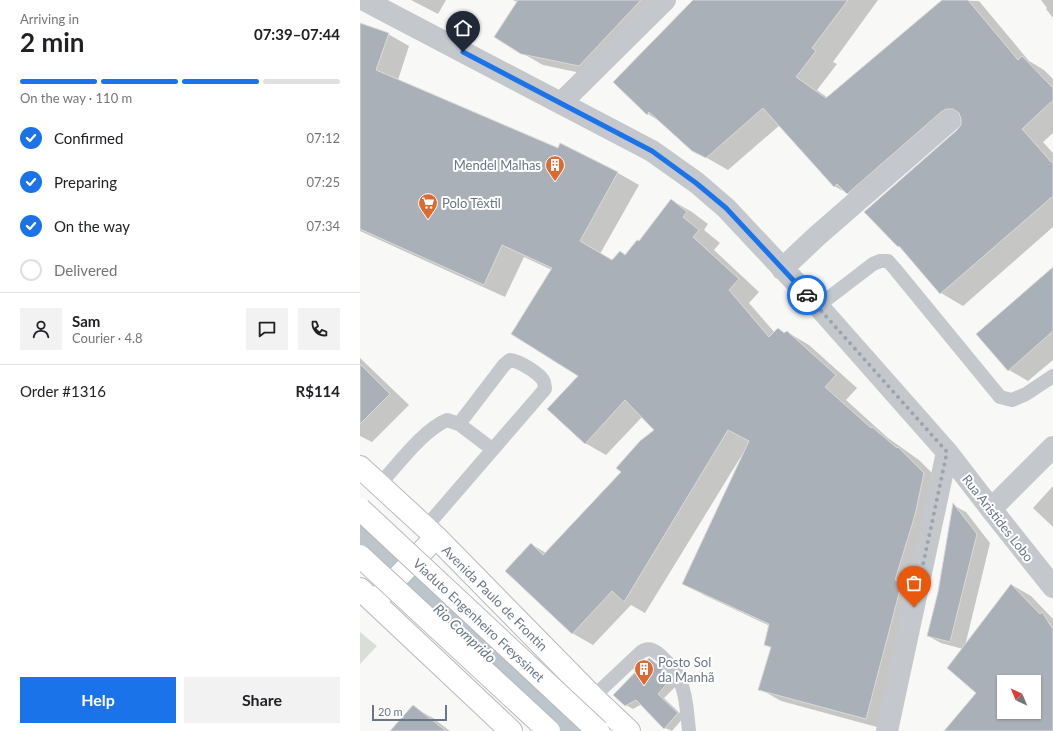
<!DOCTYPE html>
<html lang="en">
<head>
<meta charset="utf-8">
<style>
  body { margin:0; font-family:Lato,sans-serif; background:#f2f2f2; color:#202124; height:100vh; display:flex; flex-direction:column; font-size:15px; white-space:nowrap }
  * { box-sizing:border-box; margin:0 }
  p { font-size:13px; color:#757577 }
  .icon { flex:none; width:22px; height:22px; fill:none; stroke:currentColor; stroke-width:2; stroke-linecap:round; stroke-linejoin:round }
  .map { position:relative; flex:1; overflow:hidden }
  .sheet { display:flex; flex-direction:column; background:#fff; width:360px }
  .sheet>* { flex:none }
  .needle { width:26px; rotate:316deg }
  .buttons { position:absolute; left:637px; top:675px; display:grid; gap:8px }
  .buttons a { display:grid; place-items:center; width:44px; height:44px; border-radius:0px; background:#fff; box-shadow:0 1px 3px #0004; font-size:20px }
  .scale { position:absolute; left:12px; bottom:10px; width:75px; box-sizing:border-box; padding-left:4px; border:2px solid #697686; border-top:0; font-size:11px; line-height:14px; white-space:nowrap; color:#697686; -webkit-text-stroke:3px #fff; paint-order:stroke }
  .pin { position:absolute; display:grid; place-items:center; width:34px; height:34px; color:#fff; margin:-41px -17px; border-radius:50% 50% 50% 0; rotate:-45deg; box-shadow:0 0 4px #0007 }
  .pin .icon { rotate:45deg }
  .courier { position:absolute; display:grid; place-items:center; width:40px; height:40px; margin:-20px; border:3px solid #1a73e8; border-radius:50%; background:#fff; color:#222; box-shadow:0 1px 5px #0007 }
  .overview em { font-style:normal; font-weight:700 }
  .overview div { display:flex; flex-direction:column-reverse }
  .overview { display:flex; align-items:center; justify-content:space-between; height:68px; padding:0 20px }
  h1 { font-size:26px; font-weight:700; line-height:30px }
  .bar { display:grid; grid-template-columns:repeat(4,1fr); gap:6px 4px; align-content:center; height:48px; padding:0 20px }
  .bar i { height:5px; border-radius:3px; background:#e0e0e0 }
  .bar .on { background:#1a73e8 }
  .bar p { grid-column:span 4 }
  .line { display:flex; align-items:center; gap:10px; padding:0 20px; border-top:1px solid #e0e0e0 }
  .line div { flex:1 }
  .round { display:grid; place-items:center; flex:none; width:42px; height:42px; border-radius:0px; background:#f2f2f2 }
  ol { padding:0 20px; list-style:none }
  li { display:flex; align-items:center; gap:12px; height:44px }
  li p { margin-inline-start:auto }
  li .icon { padding:4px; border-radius:50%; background:#1a73e8; color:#fff; stroke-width:4 }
  li:last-child { color:#757577 }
  li i { width:22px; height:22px; border:2px solid #e0e0e0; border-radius:50% }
  .action { display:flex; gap:8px; margin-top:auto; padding:8px 20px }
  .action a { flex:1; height:46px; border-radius:0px; background:#1a73e8; color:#fff; font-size:16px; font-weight:700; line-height:46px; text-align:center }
  .action a+a { background:#f2f2f2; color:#202124 }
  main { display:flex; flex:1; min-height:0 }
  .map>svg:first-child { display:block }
  .green { fill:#d9dfd7 }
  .shadow { fill:#0003; fill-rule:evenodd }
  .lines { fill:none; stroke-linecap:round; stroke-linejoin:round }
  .river { stroke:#bcc5cb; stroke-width:45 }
  .building { fill:#a9b0b7; stroke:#dadad8; fill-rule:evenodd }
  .secondary-casing { stroke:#b7bbc0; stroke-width:24 }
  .service { stroke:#c4c7cb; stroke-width:14 }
  .minor { stroke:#c4c7cb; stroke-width:22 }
  .secondary { stroke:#fff; stroke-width:22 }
  .motorway-bridge-casing { stroke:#b7babd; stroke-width:24; stroke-linecap:butt }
  .motorway-bridge { stroke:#fff; stroke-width:22 }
  .done { stroke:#9ba4ad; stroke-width:4; stroke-dasharray:0 7.2 }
  .route { stroke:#1a73e8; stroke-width:5 }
  .labels { text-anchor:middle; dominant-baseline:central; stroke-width:4; stroke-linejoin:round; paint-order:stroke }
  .poi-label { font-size:13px; fill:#697686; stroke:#fff; text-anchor:start }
  .street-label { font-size:13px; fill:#697686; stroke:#fff }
  .water-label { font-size:14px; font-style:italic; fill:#647781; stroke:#fff }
</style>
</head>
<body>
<main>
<section class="sheet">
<div class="overview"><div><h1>2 min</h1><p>Arriving in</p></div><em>07:39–07:44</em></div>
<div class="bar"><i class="on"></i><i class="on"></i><i class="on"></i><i></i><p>On the way · 110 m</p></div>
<ol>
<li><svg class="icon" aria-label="check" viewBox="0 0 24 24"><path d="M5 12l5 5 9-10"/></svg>Confirmed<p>07:12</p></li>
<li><svg class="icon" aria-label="check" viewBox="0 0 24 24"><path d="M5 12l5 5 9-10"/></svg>Preparing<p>07:25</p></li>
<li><svg class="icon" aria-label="check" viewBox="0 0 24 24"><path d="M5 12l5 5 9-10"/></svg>On the way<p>07:34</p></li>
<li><i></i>Delivered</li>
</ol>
<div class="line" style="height:72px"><a class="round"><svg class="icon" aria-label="person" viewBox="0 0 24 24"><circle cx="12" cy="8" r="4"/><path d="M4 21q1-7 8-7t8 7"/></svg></a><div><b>Sam</b><p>Courier · 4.8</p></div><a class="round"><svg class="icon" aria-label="chat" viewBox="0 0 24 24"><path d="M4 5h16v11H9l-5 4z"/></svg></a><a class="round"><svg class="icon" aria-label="phone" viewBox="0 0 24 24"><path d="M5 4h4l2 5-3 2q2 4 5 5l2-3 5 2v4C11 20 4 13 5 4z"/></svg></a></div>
<div class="line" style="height:52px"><div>Order #1316</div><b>R$114</b></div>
<div class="action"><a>Help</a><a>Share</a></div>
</section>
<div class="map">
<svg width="693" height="731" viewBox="0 0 693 731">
  <rect width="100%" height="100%" fill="#f8f8f6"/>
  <path class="green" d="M0 632 17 646 0 664Z"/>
  <path class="shadow" d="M51 0H86L78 14Z
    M153 0H312L240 77 183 65 162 53 157 2Z
    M347 0H518L473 62 477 64 457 90 468 98 583 0 619 1 669 61 684 70 693 79V133L683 142 693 153V227L603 306 581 293 542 249 538 246 601 125 509 205 474 186 420 125 368 170 333 150 301 122 288 114Z
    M681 0H693V18L686 9 687 8Z
    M0 34H28L49 46 38 80 198 149 200 144 258 173 279 185 240 254 253 261 260 252 266 256 279 242 311 200 332 212 348 224 344 230 360 243 354 250 399 292 389 303 415 333 418 329 426 333 427 332 449 345 497 388 486 400 528 438 559 460 585 486 528 730 421 701 400 689 411 648 405 645 410 626 344 595 323 583 386 450H385L285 613 271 605 233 645 212 633 171 544 186 553 262 472 295 430 282 417 246 455 225 443 219 375 192 270 164 257 145 297 0 231Z
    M693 269V360L668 381 649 370Z
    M0 358 49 405 12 442 0 436Z
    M693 486V527L673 508Z
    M593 505 606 512 630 543 605 646 652 585 671 596 693 619V731H587L617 693 603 649 581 643 568 636 580 588ZM644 682H674V712H644Z
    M289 659 296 663 310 675 317 685 304 698 324 717 312 731 305 728 282 704 273 709 266 705Z
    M53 707 73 718 90 731H46Z"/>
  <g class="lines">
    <path class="river" d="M0 536 210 731"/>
  </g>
  <path class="building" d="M158 0H281L219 66 161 54 134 37Z
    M333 0H488L452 48 456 51 436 77 466 98 582 0H608L658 60 662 56 693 88V100L662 129 693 164V196L580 294 539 246 538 247 504 212 597 130 601 125V119L599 113 593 109H586L581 112 487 194 477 184 474 187 403 108 346 158 332 151 289 112 287 115 253 82Z
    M0 23 29 33 16 70 198 148 200 143 258 172 220 241 252 260 260 251 265 255 277 240 279 241 311 199 327 212 323 217 339 230 333 237 379 279 369 290 409 337 418 328 424 333 427 331 476 375 465 387 511 428 512 427 537 448 538 447 564 473 555 515 535 580 542 582 506 719 398 690 411 647 404 645 409 624 322 584 389 441 368 430 264 602 252 591 212 634 145 571 171 543 183 555 261 472 256 468 280 441 294 430 265 400 225 444 187 409 218 376 151 334 192 268 142 245 124 285 0 229Z
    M693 267V331L648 371 616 334Z
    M0 364 30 394 0 424Z
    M593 503 617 534 590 642 567 636 578 592Z
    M651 584 680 614 682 612 693 629V731H584L616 693 587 668ZM644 682H674V712H644Z
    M289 658 304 670 310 680 298 694 318 713 304 729 276 700 265 706 253 695Z
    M53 705 86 731H30Z"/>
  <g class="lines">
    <g class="secondary-casing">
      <path id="secondary" d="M0 467 76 537 233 697 269 731
        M0 589 151 731
        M18 598 76 537"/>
    </g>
    <path class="service" d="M458 306 513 264 520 261H528L535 269 640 397 652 400 666 394 693 376
      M19 485C37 466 63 430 87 420L99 424 132 449
      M65 528 185 389C185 388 184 383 184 382 180 373 159 361 150 360L144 365 99 424
      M233 697 281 652C288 647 293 649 300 655 305 660 311 665 315 671 326 688 327 711 329 731"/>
    <path class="minor" d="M4 0 292 151 337 183 366 208 458 306 587 452 631 509 693 587
      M201 103 305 0
      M422 269 457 236 589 121
      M631 509 693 447
      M527 731 587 452"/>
    <use href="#secondary" class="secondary"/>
    <g class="motorway-bridge-casing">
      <path id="motorway-bridge" d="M0 509 238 731
        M0 556 189 731"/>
    </g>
    <use href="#motorway-bridge" class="motorway-bridge"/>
  </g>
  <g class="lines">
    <path class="done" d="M447 295 587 452 554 607"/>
    <path class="route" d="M103 52 292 151 336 183 366 208 447 295"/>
  </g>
  <defs>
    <g id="building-pin" transform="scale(1)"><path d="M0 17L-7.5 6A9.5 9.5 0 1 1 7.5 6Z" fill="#dd6b31" stroke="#fff"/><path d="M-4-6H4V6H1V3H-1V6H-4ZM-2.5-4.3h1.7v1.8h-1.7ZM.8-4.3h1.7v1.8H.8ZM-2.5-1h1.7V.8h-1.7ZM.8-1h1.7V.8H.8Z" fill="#fff"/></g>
    <g id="supermarket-pin" transform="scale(1)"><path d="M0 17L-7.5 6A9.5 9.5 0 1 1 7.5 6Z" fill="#dd6b31" stroke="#fff"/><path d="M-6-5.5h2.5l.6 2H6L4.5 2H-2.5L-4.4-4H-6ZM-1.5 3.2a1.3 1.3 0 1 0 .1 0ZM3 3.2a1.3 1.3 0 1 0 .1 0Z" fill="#fff"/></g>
  </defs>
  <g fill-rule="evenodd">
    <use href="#building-pin" x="195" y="165"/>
    <use href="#supermarket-pin" x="68" y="203"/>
    <use href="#building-pin" x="284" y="669"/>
  </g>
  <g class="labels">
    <g class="poi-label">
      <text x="181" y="165" text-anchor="end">Mendel Malhas</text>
      <text x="82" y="203">Polo Têxtil</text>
      <text x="298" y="662">Posto Sol<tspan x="298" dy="15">da Manhã</tspan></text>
    </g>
    <g class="street-label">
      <text transform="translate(638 518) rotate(52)">Rua Aristides Lobo</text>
      <text transform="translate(135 598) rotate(45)">Avenida Paulo de Frontin</text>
      <text transform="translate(119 620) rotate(43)">Viaduto Engenheiro Freyssinet</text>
    </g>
    <g class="water-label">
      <text transform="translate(105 633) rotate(43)">Rio Comprido</text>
    </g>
  </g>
</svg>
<div class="buttons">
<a><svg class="needle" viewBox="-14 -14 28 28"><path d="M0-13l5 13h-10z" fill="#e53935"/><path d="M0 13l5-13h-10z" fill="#757577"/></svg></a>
</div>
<div class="scale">20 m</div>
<div class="pin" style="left:554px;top:607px;background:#ea580c"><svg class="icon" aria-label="bag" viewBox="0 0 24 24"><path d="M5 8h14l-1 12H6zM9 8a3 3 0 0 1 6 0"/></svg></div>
<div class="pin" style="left:103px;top:52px;background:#1f2937"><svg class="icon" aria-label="home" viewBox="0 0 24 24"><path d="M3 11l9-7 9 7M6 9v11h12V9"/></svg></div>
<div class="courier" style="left:447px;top:295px"><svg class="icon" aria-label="car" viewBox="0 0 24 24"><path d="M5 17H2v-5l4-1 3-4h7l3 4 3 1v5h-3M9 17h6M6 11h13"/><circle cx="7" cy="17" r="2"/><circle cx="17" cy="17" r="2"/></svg></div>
</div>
</main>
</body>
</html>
